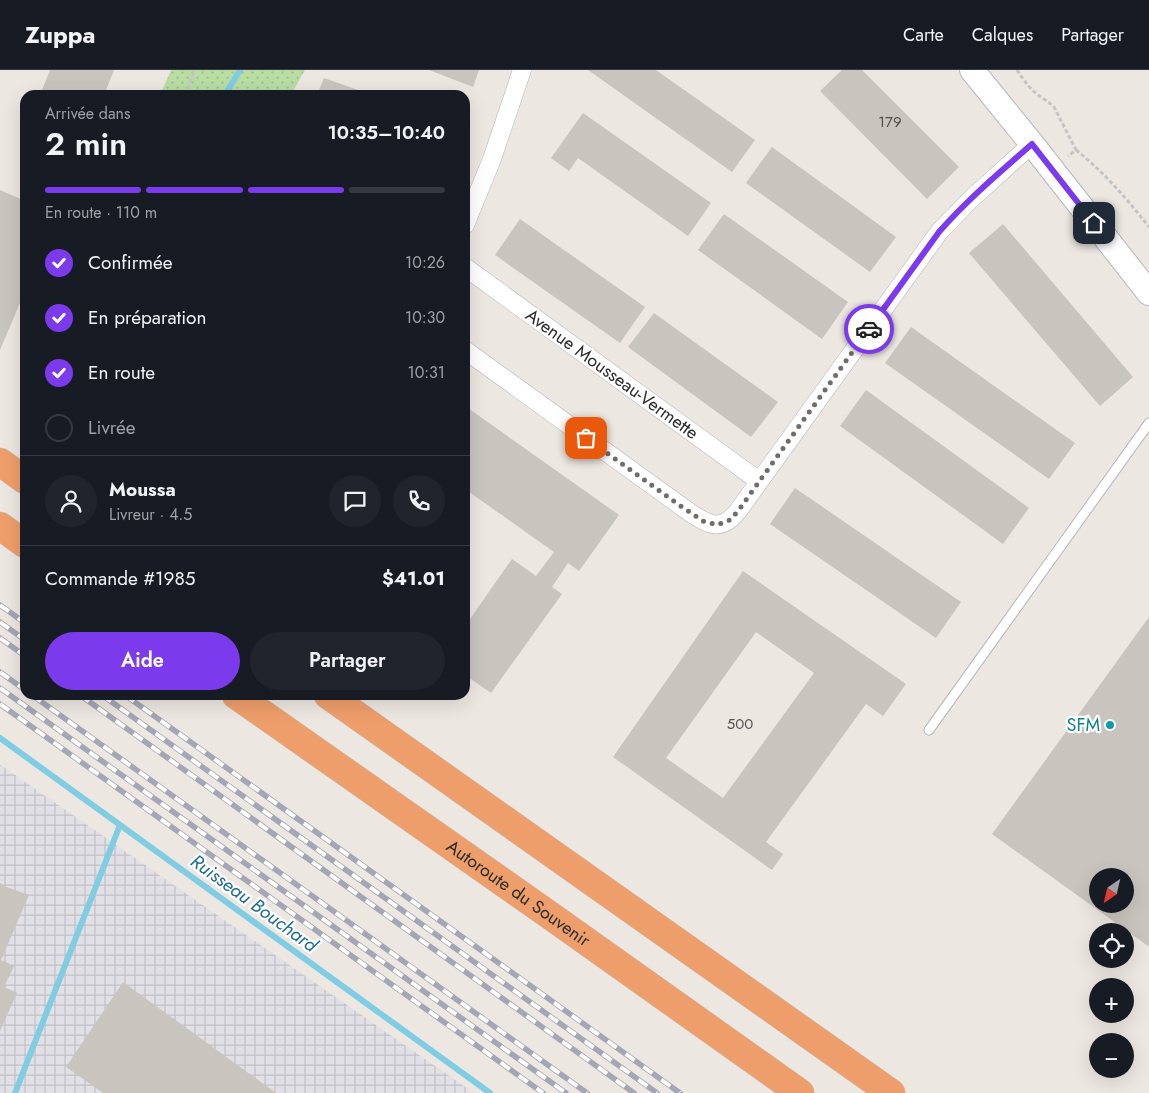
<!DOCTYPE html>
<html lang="fr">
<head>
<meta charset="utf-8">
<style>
  body { margin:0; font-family:Jost,sans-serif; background:#20242c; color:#f1f3f6; height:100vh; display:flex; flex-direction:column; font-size:19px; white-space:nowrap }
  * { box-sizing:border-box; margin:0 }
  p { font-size:16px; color:#9ea1a6 }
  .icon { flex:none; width:28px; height:28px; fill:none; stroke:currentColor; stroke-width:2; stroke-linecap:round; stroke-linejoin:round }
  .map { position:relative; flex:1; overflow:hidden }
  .sheet { position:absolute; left:20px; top:20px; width:450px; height:610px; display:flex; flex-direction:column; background:#171b24; border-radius:15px; box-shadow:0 5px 20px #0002 }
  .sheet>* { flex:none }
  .needle { width:32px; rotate:214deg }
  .tools { position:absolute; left:1089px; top:798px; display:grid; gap:10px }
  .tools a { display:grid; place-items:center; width:45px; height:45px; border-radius:50%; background:#171b24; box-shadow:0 5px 20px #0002; font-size:25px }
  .pin { position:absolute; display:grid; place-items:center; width:42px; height:42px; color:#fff; margin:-21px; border-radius:10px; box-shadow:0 2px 8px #0006 }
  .courier { position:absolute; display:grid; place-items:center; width:50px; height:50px; margin:-25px; border:4px solid #7c3aed; border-radius:50%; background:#fff; color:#222; box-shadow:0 1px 6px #0007 }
  .headline em { font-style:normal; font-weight:600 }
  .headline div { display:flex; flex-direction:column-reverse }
  .headline { display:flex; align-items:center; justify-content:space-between; height:85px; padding:0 25px }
  h1 { font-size:32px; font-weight:600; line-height:38px }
  .bar { display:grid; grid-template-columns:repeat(4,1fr); gap:8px 5px; align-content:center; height:60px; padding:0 25px }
  .bar i { height:6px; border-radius:4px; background:#363941 }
  .bar .current { background:#7c3aed }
  .bar p { grid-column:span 4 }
  .line { display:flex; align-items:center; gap:12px; padding:0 25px; border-top:1px solid #363941 }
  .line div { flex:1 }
  .round { display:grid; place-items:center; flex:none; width:52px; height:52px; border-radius:26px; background:#20242c }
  ol { padding:0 25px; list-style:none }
  li { display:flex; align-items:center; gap:15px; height:55px }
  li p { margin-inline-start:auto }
  li .icon { padding:5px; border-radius:50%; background:#7c3aed; color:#fff; stroke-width:4 }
  li:last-child { color:#9ea1a6 }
  li i { width:28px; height:28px; border:2px solid #363941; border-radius:50% }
  .action { display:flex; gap:10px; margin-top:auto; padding:10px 25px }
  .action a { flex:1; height:58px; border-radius:30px; background:#7c3aed; color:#fff; font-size:20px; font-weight:600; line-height:58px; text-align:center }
  .action a+a { background:#20242c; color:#f1f3f6 }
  header { display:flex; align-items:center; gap:30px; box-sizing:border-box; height:70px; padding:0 25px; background:#171b24; border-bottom:1px solid #363941 }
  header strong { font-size:24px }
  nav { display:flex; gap:28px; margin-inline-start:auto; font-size:18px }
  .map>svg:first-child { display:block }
  .industrial { fill:url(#industrial-grid) }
  .park { fill:url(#park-dots) }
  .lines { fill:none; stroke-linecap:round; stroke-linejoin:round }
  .stream { stroke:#7fcce3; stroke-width:6 }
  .building { fill:#c8c5be; fill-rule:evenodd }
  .lane-casing { stroke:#b4b6be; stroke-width:11 }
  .street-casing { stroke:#b4b6be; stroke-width:19 }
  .secondary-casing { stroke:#b4b6be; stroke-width:26 }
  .highway-casing { stroke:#c4c4c4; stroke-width:29 }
  .path { stroke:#c4c4c4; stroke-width:3; stroke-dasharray:4 2.5; stroke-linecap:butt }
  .lane { stroke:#fff; stroke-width:9 }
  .street { stroke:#fff; stroke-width:18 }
  .secondary { stroke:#fff; stroke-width:24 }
  .highway { stroke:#ee9e6a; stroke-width:28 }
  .rail-casing { stroke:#a3a6b4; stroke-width:5.5 }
  .rail { stroke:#fff; stroke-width:4; stroke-dasharray:11; stroke-linecap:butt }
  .done { stroke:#6f6d6b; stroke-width:5; stroke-dasharray:0 9 }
  .route { stroke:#7c3aed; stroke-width:6 }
  .culture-dot { fill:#0f9aa8; stroke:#fff; stroke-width:2 }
  .labels { text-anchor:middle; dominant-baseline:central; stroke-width:4.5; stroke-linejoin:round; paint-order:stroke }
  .number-label { font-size:15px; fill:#535250 }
  .street-label { font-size:18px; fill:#2c2c2c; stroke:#fff }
  .culture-label { font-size:18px; fill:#0d838f; stroke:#fff; text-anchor:end }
  .water-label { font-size:19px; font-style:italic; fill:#1c6d90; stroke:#fff }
</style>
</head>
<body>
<header>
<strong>Zuppa</strong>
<nav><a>Carte</a><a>Calques</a><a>Partager</a></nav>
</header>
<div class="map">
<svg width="1149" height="1023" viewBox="0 0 1149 1023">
  <defs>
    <pattern id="industrial-grid" width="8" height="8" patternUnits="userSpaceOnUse" patternTransform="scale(1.25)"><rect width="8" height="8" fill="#e1e0e6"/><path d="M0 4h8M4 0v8" fill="none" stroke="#c1c0c5"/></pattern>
    <pattern id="park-dots" width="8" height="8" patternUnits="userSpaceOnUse" patternTransform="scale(1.25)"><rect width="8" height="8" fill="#b9dda3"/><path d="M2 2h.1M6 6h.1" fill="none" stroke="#9fbe8c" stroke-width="1.8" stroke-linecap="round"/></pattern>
  </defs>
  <rect width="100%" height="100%" fill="#ece7e0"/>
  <path class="industrial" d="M0 695 5 698 474 1023H0Z"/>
  <path class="park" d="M171 0H305L291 25H160Z"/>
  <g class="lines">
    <path class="stream" d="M225 25 240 0
      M0 668 490 1023
      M15 1023 120 755"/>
  </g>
  <path class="building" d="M50 0H114L104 25H40Z
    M429 0H479L473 17Z
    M588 0H656L755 70 732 102Z
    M842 0H862L959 97 927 129 820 21Z
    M324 8 361 21 359 25H317Z
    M583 43 711 133 688 166 578 88 569 101 551 88Z
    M772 77 896 167 870 202 746 113Z
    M0 120 25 131V221L0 280Z
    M724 144 848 232 822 269 698 180Z
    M520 149 645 237 620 273 495 185Z
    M1003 154 1133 307 1100 336 969 183Z
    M654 243 778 332 751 367 628 277Z
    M911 257 1075 373 1049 409 885 293Z
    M866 320 1029 438 1003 474 840 356Z
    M465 336 619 445 579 501 568 493 552 517 562 524 491 623 465 605V556L512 489 536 506 554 482 465 419Z
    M795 418 961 532 936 568 770 454Z
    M743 501 906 614 883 646 866 634 766 772 783 784 772 800 613 687ZM756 562 814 603 723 728 666 688Z
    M1149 547V875L1148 876 992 764ZM1098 806H1125V834H1098Z
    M0 813 4 816 29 825 1 890 14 896 4 917 17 923 0 961Z
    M123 912 276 1023H103L66 997Z"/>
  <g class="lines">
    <g class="lane-casing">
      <path id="lane" d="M929 660 1149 353"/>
    </g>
    <g class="street-casing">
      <path id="street" d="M465 155 492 89 522 0
        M465 197 759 411
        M465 280 692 444C711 456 722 461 738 441L939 162 970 130 1032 74"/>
    </g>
    <g class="secondary-casing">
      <path id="secondary" d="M972 0 1032 74 1149 223"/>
    </g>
    <g class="highway-casing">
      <g id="highway">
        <path d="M0 392 25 410"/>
        <path d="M0 456 25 474"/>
        <path id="s1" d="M236 625 548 844 800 1023"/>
        <path d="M328 625 891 1023"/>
      </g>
    </g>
    <path class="path" d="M1017 0C1023 9 1029 18 1038 25 1043 29 1049 32 1054 37L1076 80 1068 86
      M188 25 189 14 195 0
      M1076 80C1104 102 1127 129 1149 157"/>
    <use href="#lane" class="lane"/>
    <use href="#street" class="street"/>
    <use href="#secondary" class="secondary"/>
    <use href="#highway" class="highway"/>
    <g class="rail-casing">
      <path id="rail" d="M0 535 25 553
        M0 552 25 570
        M0 568 25 586
        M0 602 25 620
        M0 618 566 1023
        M32 625 587 1023
        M80 625 634 1023
        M102 625 657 1023
        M125 625 680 1023
        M0 634 543 1023"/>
    </g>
    <use href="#rail" class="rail"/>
  </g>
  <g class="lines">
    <path class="done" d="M586 368 682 437 703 451 717 455 730 450 738 441 869 259"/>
    <path class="route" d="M869 259 939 162C967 130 1000 102 1032 74L1094 153"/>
  </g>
  <circle class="culture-dot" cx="1110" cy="655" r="5"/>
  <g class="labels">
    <g class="number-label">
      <text x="890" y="52">179</text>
      <text x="740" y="654">500</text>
    </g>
    <g class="street-label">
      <text transform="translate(612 304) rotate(36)">Avenue Mousseau-Vermette</text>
      <text stroke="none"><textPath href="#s1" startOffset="345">Autoroute du Souvenir</textPath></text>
    </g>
    <g class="culture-label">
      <text x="1100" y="655">SFM</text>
    </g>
    <g class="water-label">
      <text transform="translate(254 833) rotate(36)">Ruisseau Bouchard</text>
    </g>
  </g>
</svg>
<div class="tools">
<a><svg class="needle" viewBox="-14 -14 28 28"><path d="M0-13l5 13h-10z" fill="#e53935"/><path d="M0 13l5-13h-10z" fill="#9ea1a6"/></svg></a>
<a><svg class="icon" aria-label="locate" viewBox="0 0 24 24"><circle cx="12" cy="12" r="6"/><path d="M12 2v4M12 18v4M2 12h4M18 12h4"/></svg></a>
<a>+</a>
<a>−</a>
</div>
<div class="pin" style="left:586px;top:368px;background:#ea580c"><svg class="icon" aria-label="bag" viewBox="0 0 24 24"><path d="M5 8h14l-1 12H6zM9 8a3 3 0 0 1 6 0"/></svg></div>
<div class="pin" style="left:1094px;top:153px;background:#1f2937"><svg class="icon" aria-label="home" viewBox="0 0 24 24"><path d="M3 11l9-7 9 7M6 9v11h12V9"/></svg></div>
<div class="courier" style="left:869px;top:259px"><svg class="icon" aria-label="car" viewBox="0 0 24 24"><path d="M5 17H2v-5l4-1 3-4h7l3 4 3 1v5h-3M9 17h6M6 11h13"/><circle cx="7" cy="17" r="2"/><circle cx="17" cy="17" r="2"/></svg></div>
<section class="sheet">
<div class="headline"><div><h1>2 min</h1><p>Arrivée dans</p></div><em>10:35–10:40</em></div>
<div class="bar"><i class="current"></i><i class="current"></i><i class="current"></i><i></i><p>En route · 110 m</p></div>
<ol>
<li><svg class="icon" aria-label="check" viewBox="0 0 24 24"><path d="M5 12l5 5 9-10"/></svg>Confirmée<p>10:26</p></li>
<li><svg class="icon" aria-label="check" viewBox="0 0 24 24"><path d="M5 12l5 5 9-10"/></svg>En préparation<p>10:30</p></li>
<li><svg class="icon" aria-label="check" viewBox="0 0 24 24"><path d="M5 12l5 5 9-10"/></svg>En route<p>10:31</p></li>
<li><i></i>Livrée</li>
</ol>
<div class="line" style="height:90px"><a class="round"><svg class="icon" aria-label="person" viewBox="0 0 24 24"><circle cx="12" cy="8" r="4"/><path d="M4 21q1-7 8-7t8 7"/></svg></a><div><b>Moussa</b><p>Livreur · 4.5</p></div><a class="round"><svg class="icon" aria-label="chat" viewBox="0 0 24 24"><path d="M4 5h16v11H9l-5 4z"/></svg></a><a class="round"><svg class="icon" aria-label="phone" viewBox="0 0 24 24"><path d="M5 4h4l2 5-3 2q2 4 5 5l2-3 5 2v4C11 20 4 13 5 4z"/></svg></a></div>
<div class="line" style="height:65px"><div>Commande #1985</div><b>$41.01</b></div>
<div class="action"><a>Aide</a><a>Partager</a></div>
</section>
</div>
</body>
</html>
